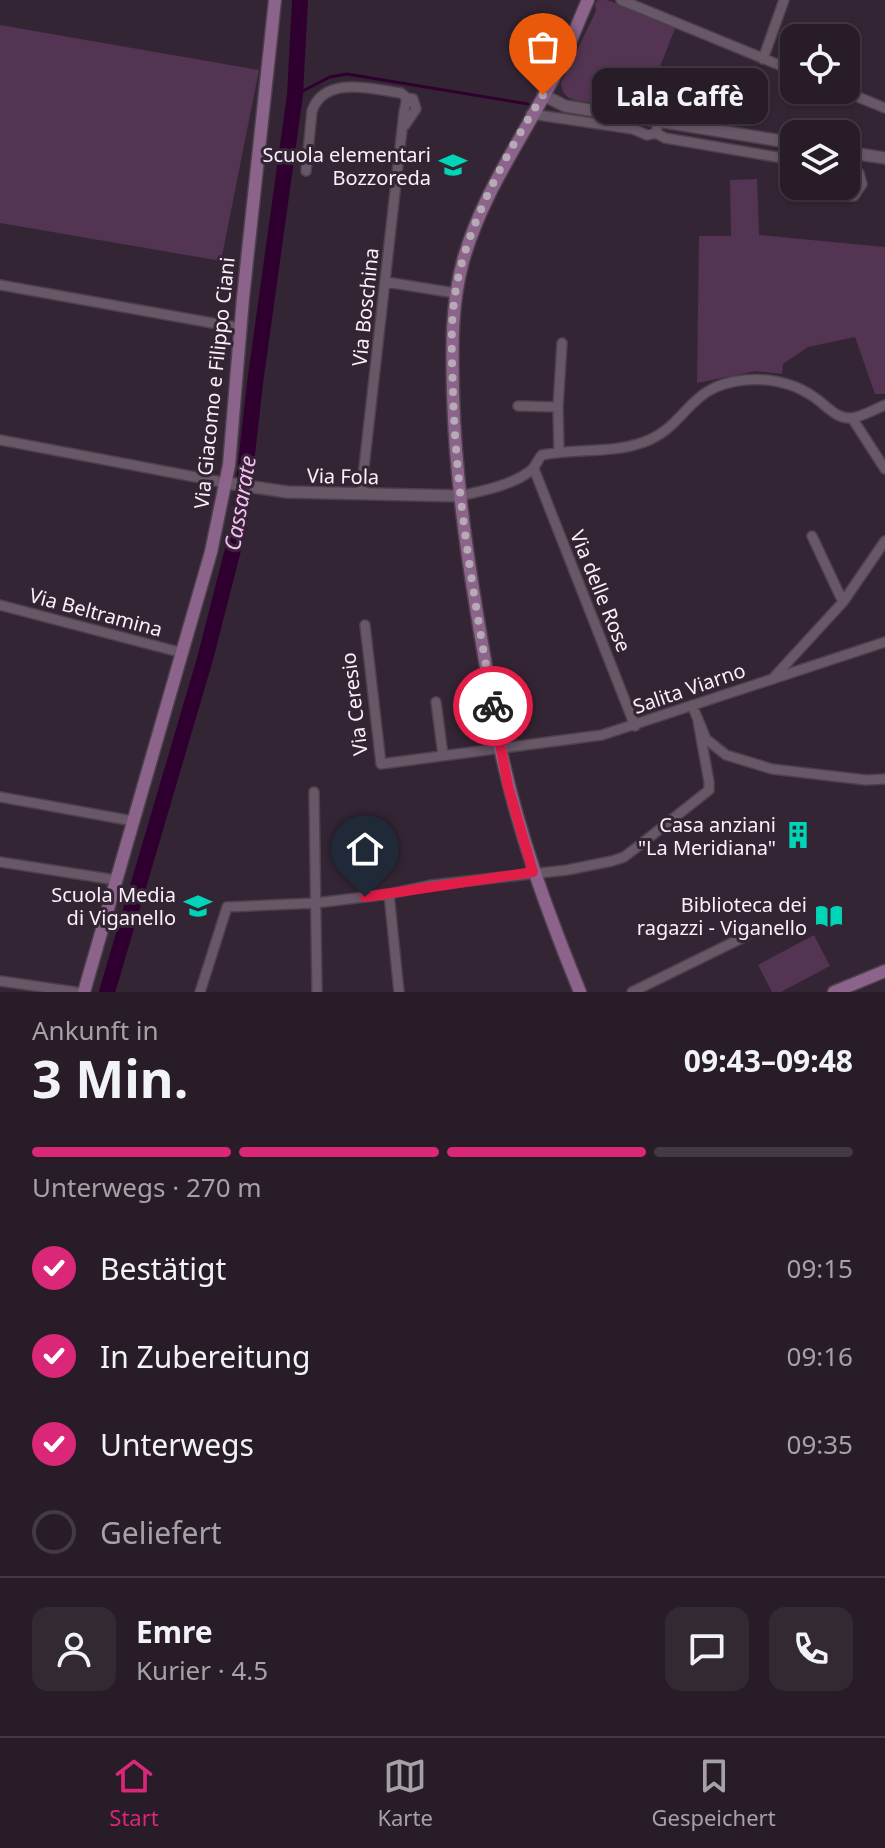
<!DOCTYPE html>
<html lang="de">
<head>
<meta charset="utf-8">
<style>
  body { margin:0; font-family:"Noto Sans",sans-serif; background:#332933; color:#f1f3f6; height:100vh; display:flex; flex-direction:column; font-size:30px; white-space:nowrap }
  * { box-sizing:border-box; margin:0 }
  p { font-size:26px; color:#a4a1a7 }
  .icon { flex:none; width:44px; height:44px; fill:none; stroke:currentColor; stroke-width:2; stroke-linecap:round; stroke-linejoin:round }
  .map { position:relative; height:992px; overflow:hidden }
  .details { display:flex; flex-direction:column; background:#271c27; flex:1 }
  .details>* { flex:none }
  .tools { position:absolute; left:780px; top:24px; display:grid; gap:16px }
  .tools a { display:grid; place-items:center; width:80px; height:80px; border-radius:16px; background:#271c27; box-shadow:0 2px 6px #0004,0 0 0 2px #433a44; font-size:40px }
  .pin { position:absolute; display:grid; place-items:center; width:68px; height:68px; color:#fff; margin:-82px -34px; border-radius:50% 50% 50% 0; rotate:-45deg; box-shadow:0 0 8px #0007 }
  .pin .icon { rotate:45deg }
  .courier { position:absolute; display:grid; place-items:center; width:80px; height:80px; margin:-40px; border:6px solid #e11d48; border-radius:50%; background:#fff; color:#222; box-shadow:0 2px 10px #0007 }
  .bubble { position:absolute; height:56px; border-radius:16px; background:#271c27; box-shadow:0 2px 6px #0004,0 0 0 2px #433a44; font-size:26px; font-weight:700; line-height:56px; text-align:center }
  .head em { font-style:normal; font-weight:700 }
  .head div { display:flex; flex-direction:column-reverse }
  .head { display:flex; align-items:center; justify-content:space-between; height:136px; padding:0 32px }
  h1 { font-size:52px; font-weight:700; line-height:60px }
  .bar { display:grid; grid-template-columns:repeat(4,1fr); gap:12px 8px; align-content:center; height:96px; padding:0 32px }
  .bar i { height:10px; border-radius:6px; background:#433a44 }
  .bar .on { background:#db2777 }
  .bar p { grid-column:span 4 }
  .line { display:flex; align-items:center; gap:20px; padding:0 32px; border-top:2px solid #433a44 }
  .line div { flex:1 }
  .round { display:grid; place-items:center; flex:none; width:84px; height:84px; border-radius:16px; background:#332933 }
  ol { padding:0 32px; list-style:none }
  li { display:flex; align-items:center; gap:24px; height:88px }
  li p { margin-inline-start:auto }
  li .icon { padding:8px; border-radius:50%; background:#db2777; color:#fff; stroke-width:4 }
  li:last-child { color:#a4a1a7 }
  li i { width:44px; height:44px; border:4px solid #433a44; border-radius:50% }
  .dock { display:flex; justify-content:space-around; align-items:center; height:112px; border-top:2px solid #433a44; background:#271c27; font-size:22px; color:#a4a1a7 }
  .dock a { display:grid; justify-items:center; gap:4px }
  .dock .on { color:#db2777 }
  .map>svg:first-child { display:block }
  .green { fill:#533452 }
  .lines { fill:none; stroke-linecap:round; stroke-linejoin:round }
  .stream { stroke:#2f002f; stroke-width:3 }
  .river { stroke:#2f002f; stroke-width:16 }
  .minor-casing { stroke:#4d404c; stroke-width:12 }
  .tertiary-casing { stroke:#4d404c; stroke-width:14 }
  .secondary-casing { stroke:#4d404c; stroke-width:15 }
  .minor { stroke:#685767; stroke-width:9 }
  .tertiary { stroke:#685767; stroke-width:11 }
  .secondary { stroke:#8c638b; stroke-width:12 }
  .done { stroke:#b5aab5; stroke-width:8; stroke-dasharray:0 14.4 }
  .route { stroke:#e11d48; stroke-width:10 }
  .labels { text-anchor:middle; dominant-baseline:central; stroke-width:6; stroke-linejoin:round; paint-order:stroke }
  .poi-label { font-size:20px; fill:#fbf1fa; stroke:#342534; text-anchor:end }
  .street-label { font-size:20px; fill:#fbf1fa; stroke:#342534 }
  .water-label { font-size:22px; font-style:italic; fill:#f9bcf6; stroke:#342534 }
</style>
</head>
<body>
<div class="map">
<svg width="885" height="992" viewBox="0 0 885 992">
  <rect width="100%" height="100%" fill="#342534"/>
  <path class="green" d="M598 0H607L676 26 643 110 574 100C566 97 562 93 561 83L596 11 595 4Z
    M0 25 259 70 221 261 0 223Z
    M757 179 759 235 885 247V394H875L855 337 808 347 783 364 782 374 756 371 697 383 699 236H731L730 180Z
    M814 935 830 966 781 992H772L758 965Z"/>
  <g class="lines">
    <path class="stream" d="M295 95 330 77 347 74 528 104"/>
    <path class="river" d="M107 992 205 659 239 526 255 383 295 95 300 0"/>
    <g class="minor-casing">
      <path id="minor" d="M621 0 794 71
        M763 59 784 0
        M841 90 885 108
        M531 114 633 129 647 135 656 133
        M658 121 656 133 665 138 794 160
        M306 171 312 111C324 75 372 89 401 93L407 98
        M842 196H854L862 184 859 173 846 168
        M386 282 455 293
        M0 285 240 328
        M518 406 558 407
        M852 418 885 469
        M0 440 227 483
        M559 452 558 407 562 343
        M534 469 635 726
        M361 494 404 112 407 98 413 99 416 109 405 125
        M460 496C481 491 513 485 530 471 536 467 537 460 542 455 576 448 611 454 644 442 688 426 687 385 745 380 769 378 794 383 814 397 826 405 836 419 851 418 862 417 875 409 885 405
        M812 536 843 602
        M0 605 183 653
        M365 625 381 764 602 735 885 642
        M775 676 843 602 885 541
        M436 702 443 755
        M692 705 706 739 726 755 772 769 866 780 885 779
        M314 792 317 992
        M0 797 133 821
        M0 862 116 880
        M389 894 399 992
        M0 981 76 992
        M200 992 227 907 316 903 389 894 431 885 567 870 612 861 624 857 641 844 709 790V782L698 721
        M632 992 746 936"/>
    </g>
    <g class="tertiary-casing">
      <path id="tertiary" d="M543 95 565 106 794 143
        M846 152 885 158
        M227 483 287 492 460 496"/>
    </g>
    <g class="secondary-casing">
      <path id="secondary" d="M84 992 211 552 229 465 243 298 275 0
        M580 992C547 911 518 832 500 747 480 630 456 512 453 393 452 348 451 305 463 261 483 190 527 132 559 67 570 45 578 22 588 0
        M834 992 885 971"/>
    </g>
    <use href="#minor" class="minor"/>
    <use href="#tertiary" class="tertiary"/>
    <use href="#secondary" class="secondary"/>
  </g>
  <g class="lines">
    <path class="done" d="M493 706C475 602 456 498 453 392 452 360 450 327 455 295 465 227 507 153 543 95"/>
    <path class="route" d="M365 897 533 872 508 786 493 706"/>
  </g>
  <defs>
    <g id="school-bare" transform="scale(2.16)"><path d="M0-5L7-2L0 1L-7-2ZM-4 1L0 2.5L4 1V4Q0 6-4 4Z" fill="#00d5b7" stroke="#342534" stroke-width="2.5" paint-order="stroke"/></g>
    <g id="building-bare" transform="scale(2.16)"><path d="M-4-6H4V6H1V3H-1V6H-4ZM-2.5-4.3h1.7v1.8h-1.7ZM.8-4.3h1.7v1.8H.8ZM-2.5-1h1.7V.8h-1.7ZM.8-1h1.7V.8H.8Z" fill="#00d5b7" stroke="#342534" stroke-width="2.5" paint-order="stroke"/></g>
    <g id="library-bare" transform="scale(2.16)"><path d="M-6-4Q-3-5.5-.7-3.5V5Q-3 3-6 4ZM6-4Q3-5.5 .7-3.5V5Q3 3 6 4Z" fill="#00d5b7" stroke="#342534" stroke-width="2.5" paint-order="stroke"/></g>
  </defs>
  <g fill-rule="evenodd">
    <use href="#school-bare" x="453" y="165"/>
    <use href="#building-bare" x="798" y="835"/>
    <use href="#school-bare" x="198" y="906"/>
    <use href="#library-bare" x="829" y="916"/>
  </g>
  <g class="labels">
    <g class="poi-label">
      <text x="431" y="154">Scuola elementari<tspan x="431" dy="23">Bozzoreda</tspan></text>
      <text x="776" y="824">Casa anziani<tspan x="776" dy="23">"La Meridiana"</tspan></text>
      <text x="176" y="894">Scuola Media<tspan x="176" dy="23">di Viganello</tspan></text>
      <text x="807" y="904">Biblioteca dei<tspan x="807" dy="23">ragazzi - Viganello</tspan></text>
    </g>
    <g class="street-label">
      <text transform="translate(365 307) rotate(-84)">Via Boschina</text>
      <text transform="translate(214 383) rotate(-84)">Via Giacomo e Filippo Ciani</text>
      <text transform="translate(343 476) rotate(1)">Via Fola</text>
      <text transform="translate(601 591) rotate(68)">Via delle Rose</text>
      <text transform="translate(96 612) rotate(15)">Via Beltramina</text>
      <text transform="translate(689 688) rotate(-19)">Salita Viarno</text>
      <text transform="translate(354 704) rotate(-97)">Via Ceresio</text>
    </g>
    <g class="water-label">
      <text transform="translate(239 503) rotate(-80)">Cassarate</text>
    </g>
  </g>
</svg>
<div class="tools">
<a><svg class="icon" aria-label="locate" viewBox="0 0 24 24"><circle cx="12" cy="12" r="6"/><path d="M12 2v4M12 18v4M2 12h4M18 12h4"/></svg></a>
<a><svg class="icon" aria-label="layers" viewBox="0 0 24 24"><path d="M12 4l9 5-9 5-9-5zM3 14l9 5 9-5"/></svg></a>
</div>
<div class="pin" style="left:543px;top:95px;background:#ea580c"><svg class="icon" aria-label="bag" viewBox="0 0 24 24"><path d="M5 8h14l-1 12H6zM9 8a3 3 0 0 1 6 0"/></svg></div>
<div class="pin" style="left:365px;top:897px;background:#1f2937"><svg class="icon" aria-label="home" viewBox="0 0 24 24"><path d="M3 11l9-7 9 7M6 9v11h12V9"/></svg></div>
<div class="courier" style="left:493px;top:706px"><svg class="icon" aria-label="bike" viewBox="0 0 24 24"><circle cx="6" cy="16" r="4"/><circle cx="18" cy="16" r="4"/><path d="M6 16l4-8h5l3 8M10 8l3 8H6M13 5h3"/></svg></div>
<div class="bubble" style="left:592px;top:68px;width:176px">Lala Caffè</div>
</div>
<section class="details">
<div class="head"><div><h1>3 Min.</h1><p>Ankunft in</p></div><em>09:43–09:48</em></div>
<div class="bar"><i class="on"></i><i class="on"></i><i class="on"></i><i></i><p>Unterwegs · 270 m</p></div>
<ol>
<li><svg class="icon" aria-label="check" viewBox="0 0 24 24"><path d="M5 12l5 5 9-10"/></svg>Bestätigt<p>09:15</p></li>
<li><svg class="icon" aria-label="check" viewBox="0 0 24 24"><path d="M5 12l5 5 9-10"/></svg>In Zubereitung<p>09:16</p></li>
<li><svg class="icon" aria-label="check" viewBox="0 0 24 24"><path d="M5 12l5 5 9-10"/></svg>Unterwegs<p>09:35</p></li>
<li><i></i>Geliefert</li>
</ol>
<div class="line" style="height:144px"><a class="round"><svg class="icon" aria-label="person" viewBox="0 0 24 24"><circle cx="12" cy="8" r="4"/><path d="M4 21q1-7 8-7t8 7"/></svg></a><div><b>Emre</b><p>Kurier · 4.5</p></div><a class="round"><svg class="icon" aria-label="chat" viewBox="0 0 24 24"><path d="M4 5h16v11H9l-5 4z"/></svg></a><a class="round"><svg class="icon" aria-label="phone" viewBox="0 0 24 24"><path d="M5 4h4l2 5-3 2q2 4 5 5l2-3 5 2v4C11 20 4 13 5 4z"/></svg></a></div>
</section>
<nav class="dock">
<a class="on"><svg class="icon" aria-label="home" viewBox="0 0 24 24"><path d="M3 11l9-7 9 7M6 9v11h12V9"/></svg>Start</a>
<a><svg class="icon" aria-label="map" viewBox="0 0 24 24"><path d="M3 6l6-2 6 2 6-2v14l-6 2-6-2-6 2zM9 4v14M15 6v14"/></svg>Karte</a>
<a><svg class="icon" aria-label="saved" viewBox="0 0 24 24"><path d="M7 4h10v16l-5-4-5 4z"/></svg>Gespeichert</a>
</nav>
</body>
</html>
